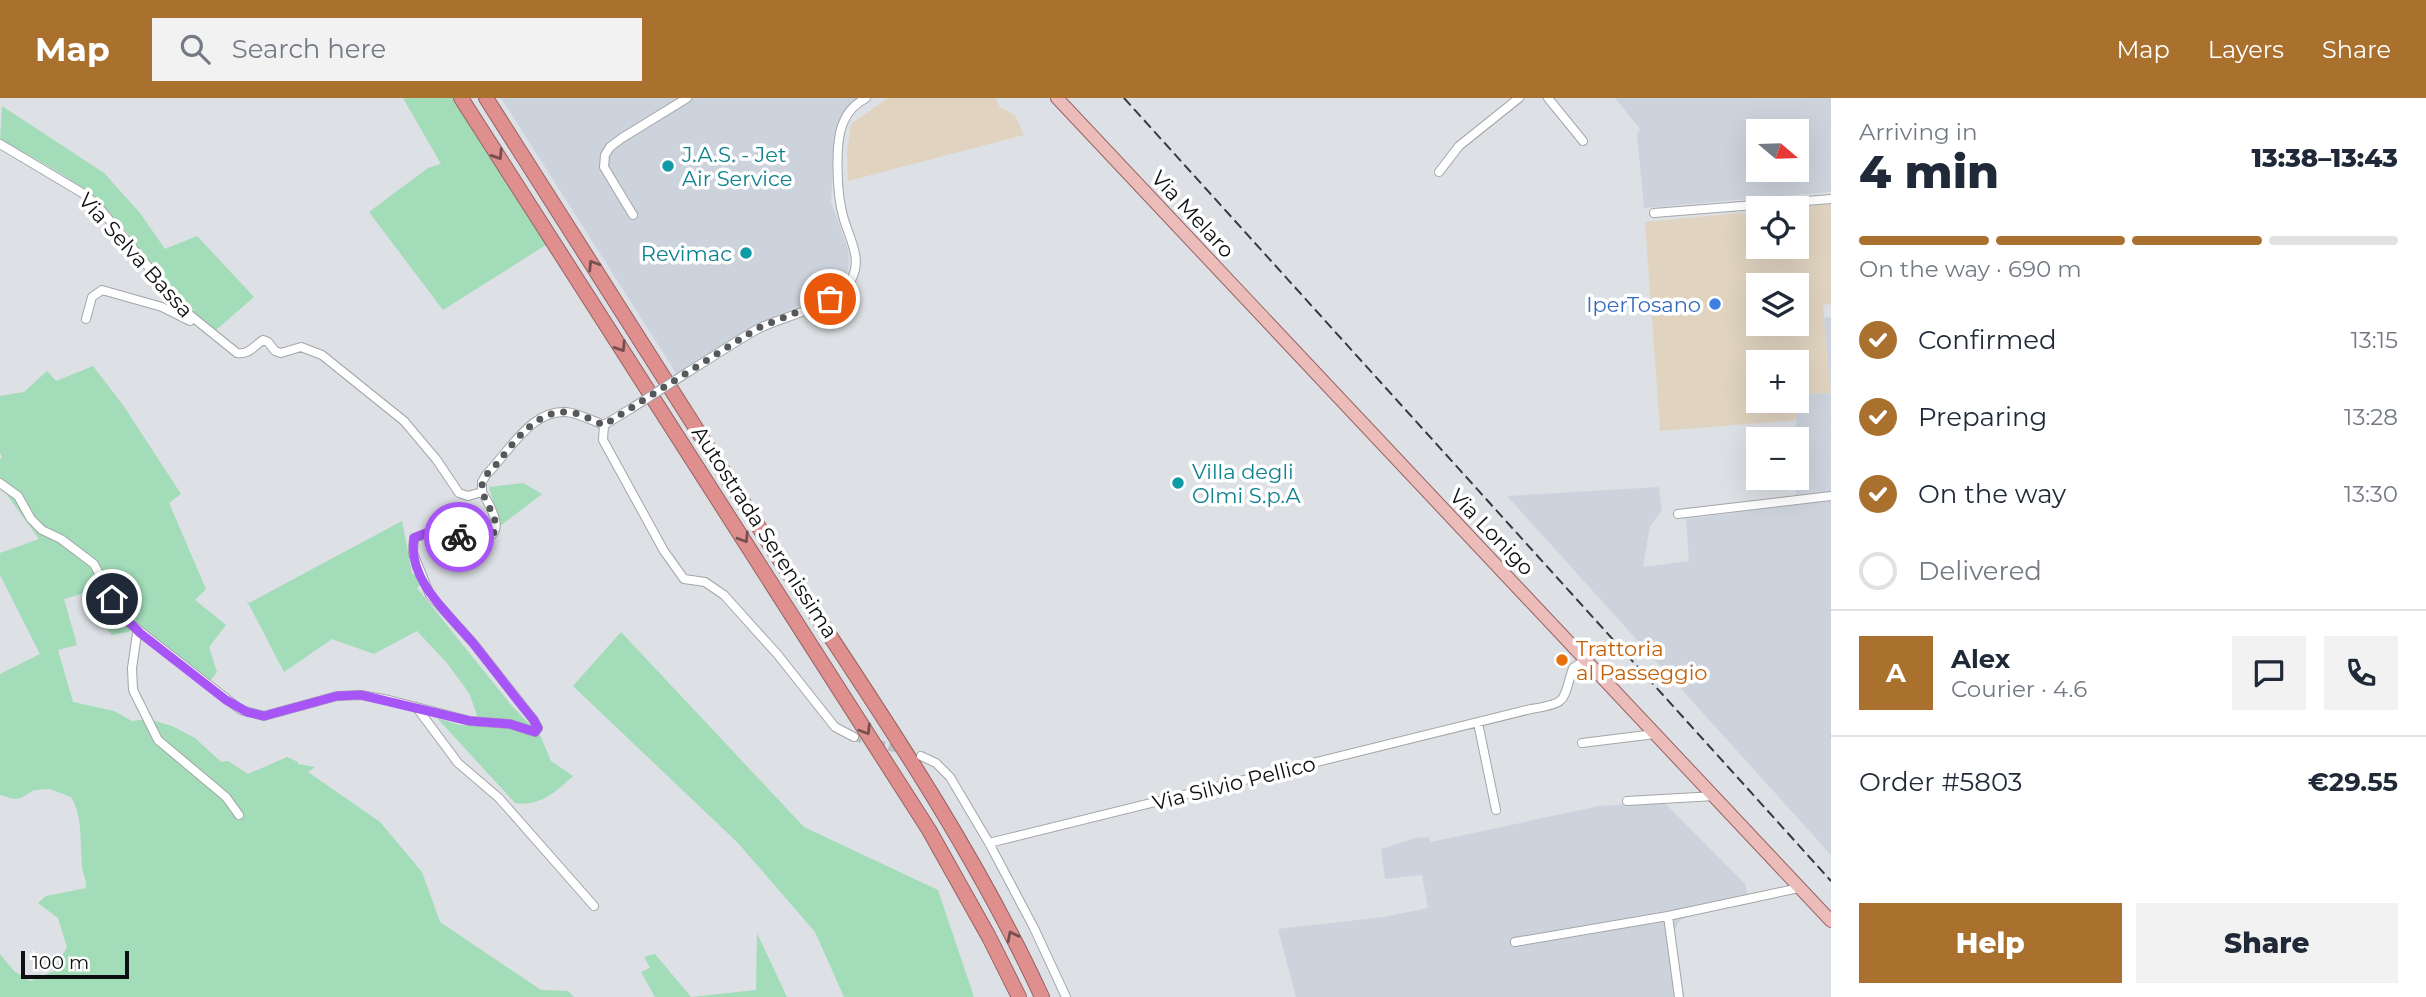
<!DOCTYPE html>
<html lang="en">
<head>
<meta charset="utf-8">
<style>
  body { margin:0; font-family:Montserrat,sans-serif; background:#f2f2f3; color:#1f2937; height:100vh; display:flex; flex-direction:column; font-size:26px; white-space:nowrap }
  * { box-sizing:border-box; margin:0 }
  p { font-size:23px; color:#747a83 }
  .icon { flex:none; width:38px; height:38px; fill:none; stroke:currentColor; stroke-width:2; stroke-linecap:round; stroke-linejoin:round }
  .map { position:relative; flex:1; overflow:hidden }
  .drawer { display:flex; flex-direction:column; background:#fff; width:595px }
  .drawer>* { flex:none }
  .needle { width:46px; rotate:109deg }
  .buttons { position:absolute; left:1746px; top:21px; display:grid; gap:14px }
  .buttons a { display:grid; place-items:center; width:63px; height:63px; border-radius:0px; background:#fff; box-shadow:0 7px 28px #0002; font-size:35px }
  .scale { position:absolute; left:21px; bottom:18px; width:108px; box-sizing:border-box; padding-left:7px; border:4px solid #0e0f10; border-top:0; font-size:19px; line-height:24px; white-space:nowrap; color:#0e0f10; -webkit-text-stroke:5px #fff; paint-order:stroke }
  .pin { position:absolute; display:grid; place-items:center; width:60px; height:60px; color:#fff; margin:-30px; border:4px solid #fff; border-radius:50%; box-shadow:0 2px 7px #0007 }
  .courier { position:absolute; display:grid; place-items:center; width:70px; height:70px; margin:-35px; border:5px solid #a855f7; border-radius:50%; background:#fff; color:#222; box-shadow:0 2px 9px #0007 }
  .headline em { font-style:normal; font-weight:800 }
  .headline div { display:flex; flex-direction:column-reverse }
  .headline { display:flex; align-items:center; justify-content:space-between; height:119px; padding:0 28px }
  h1 { font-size:46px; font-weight:800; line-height:52px }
  .bar { display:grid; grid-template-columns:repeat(4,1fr); gap:10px 7px; align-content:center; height:84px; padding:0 28px }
  .bar i { height:9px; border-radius:5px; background:#e0e1e3 }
  .bar .active { background:#a9702e }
  .bar p { grid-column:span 4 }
  .line { display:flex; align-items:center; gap:18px; padding:0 28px; border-top:2px solid #e0e1e3 }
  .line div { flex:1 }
  .round { display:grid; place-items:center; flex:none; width:74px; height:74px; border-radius:0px; background:#f2f2f3 }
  ol { padding:0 28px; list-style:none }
  li { display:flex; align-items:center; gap:21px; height:77px }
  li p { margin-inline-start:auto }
  li .icon { padding:7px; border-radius:50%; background:#a9702e; color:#fff; stroke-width:4 }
  li:last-child { color:#747a83 }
  li i { width:38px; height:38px; border:4px solid #e0e1e3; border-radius:50% }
  .action { display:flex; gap:14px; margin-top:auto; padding:14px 28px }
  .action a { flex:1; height:80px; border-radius:0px; background:#a9702e; color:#fff; font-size:28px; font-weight:800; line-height:80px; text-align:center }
  .action a+a { background:#f2f2f3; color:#1f2937 }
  header { display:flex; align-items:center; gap:42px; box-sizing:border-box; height:98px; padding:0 35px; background:#a9702e; color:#fff }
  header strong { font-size:33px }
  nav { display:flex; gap:38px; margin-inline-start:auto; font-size:24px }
  .search { width:490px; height:63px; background:#f2f2f3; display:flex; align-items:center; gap:18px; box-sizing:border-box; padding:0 24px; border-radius:0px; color:#747a83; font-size:26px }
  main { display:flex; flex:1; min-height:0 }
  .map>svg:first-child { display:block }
  .commercial { fill:#e0d4c0; fill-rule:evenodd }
  .built { fill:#cdd3dd; fill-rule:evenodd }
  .green { fill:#a2dcb9 }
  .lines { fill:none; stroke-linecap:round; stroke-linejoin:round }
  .minor-tunnel { stroke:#bec1c4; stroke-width:8; stroke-dasharray:8 4; stroke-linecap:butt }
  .minor-casing { stroke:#a3a6a9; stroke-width:10 }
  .primary-casing { stroke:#966262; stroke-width:14 }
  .motorway-casing { stroke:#966262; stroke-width:16 }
  .minor { stroke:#fff; stroke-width:8 }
  .primary { stroke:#ecbcbb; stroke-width:12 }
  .motorway { stroke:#df8f8e; stroke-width:14 }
  .rail { stroke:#38393b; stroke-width:2; stroke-dasharray:10 5; stroke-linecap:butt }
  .minor-bridge-casing { stroke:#a3a6a9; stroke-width:10; stroke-linecap:butt }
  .minor-bridge { stroke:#fff; stroke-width:8 }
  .oneway { stroke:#764f4f }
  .done { stroke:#56585a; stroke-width:7; stroke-dasharray:0 12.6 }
  .route { stroke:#a855f7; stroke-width:9 }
  .culture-dot { fill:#0f9aa8; stroke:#fff; stroke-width:2.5 }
  .shop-dot { fill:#3f7fe0; stroke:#fff; stroke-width:2.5 }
  .food-dot { fill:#e8710a; stroke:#fff; stroke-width:2.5 }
  .labels { text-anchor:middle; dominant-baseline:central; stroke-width:7; stroke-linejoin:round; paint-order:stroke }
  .culture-label { font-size:21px; fill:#0d838f; stroke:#fff; text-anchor:start }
  .street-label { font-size:21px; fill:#0e0f10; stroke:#fff }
  .shop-label { font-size:21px; fill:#366cbe; stroke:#fff; text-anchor:end }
  .food-label { font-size:21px; fill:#c56008; stroke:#fff; text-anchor:start }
</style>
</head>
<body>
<header>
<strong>Map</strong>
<div class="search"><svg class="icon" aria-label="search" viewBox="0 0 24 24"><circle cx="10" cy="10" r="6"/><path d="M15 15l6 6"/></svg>Search here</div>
<nav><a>Map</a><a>Layers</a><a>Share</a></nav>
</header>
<main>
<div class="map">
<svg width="1831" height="899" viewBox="0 0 1831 899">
  <rect width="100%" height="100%" fill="#dde0e4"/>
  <path class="commercial" d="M888 0H995L1000 9 1015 17 1024 37 848 83 847 53 851 26Z
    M1831 106V206L1823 207 1831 295 1797 297V264H1759V303H1796V322L1660 333 1645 124 1759 113V149H1797V110H1790ZM1759 187H1797V226H1759Z"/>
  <path class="built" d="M501 0H858L839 23 834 51 831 104 848 151 849 164 846 183 839 190 818 200 749 230 678 278Z
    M1615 0H1831V94L1644 110 1637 36 1640 31ZM1759 33H1797V72H1759Z
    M1831 219V757L1507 398 1659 389 1662 413 1650 428 1643 469 1689 463 1686 421 1795 407 1797 380 1796 303 1797 297 1831 295 1824 220Z
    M1664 704 1745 786 1750 806 1687 817 1678 825 1674 834 1684 899H1296L1278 831 1384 819 1428 810 1422 777 1385 781 1381 751 1415 740 1429 739 1431 744 1599 708Z"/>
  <path class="green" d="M403 0H456L549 145 443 212 369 114 428 70 441 66Z
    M2 8 104 75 140 115 165 151 197 138 254 199 216 232C168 201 141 145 101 105 82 86 25 53 0 44Z
    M93 268 123 307 181 396 169 405 206 491 195 502 226 527 209 549 217 574 207 587 132 529 129 534 112 537 105 529 102 490 64 501 77 547 58 552 73 604 114 613 132 623 148 621 172 628 195 640 221 664 228 663 248 676 287 659 298 664V666L315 669 308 674 380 724 422 774 440 824 541 892 568 893 574 899H0V856L14 873 30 883 54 873 67 849 58 820 38 805 46 798 86 790C87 781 82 776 82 767 80 746 83 718 71 699L50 691 34 692 21 700 14 701 0 697V576L40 556 0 477V455L39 441 0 387V361L2 359 0 355V298L24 294 47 273 56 283Z
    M523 385 542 396 500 428 489 389Z
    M402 423 412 475 423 484 417 490 512 608 540 637 551 663 573 678C556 694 539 709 515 705L437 620 459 627 481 628 469 595 447 565 417 533 374 556 332 541 284 574 246 501 249 505Z
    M621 534 804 729 938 792 974 899H844L815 834 738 745 573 588Z
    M757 835 787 899H655L641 874 650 870 644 859 655 856 691 899 756 892Z"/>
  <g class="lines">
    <path class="minor-tunnel" d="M854 639 905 653"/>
    <g class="minor-casing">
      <path id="minor" d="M1548 0 1583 43
        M0 46 84 96 96 106 185 213 237 255C249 257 254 248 263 242L268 244 275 253 281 255 301 249 322 257 404 323 436 361 459 395 468 398 482 394V384L486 377C509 354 534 306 572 315 583 318 594 323 604 327L632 310
        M1439 74 1459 48 1519 0
        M1654 115 1831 101
        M633 117 604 69 605 57 610 49 622 40 687 0
        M86 221 92 199 102 192 162 209 190 223
        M688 274C711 260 733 245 756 232 781 218 836 209 850 184 864 161 849 141 843 118 837 97 834 43 844 23 848 13 857 5 866 0
        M604 327 603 342 664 453 684 481 705 484 724 497 778 557 835 629 854 639
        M0 385 18 398 31 421 42 432 61 441 94 466 117 510 128 524 241 612 264 618 337 598 361 597 389 602 470 623 510 626 535 634 538 630 533 621 474 546 430 497 413 455 414 440C442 425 529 471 482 394
        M1678 416 1831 398
        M140 535 137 536 132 570 133 592 158 642 226 699 239 717
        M417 610 458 665 499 700 594 808
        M1478 625 1496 712
        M1582 645 1655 636
        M921 658 936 665 950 679 989 745 1034 830 1066 899
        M1627 703 1715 698
        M989 745 1531 611C1569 605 1562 603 1573 570L1586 561
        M1515 844 1668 818
        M1679 899 1668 818 1799 790"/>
    </g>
    <g class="primary-casing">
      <path id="primary" d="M1057 0 1831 823"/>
    </g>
    <g class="motorway-casing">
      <path id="motorway" d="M461 0 929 732 989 839 1019 899
        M486 0C583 151 677 303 774 453 869 598 969 741 1042 899"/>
    </g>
    <use href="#minor" class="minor"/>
    <use href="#primary" class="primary"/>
    <use href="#motorway" class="motorway"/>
    <path class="rail" d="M1124 0 1831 783"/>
    <g class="minor-bridge-casing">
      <path id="minor-bridge" d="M632 310 688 274"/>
    </g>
    <use href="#minor-bridge" class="minor-bridge"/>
  </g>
  <defs><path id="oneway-chevron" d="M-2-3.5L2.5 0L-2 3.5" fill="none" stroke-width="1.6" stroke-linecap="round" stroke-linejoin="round" transform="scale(1.75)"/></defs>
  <g class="oneway">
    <use href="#oneway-chevron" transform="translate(498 57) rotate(57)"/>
    <use href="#oneway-chevron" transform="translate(593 167) rotate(-122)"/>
    <use href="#oneway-chevron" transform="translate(621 249) rotate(57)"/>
    <use href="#oneway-chevron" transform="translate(744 440) rotate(58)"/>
    <use href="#oneway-chevron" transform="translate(866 632) rotate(58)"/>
    <use href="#oneway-chevron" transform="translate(1012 838) rotate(-117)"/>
  </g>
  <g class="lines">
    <path class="done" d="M459 439C470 441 487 447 494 434 501 420 481 402 482 388 483 377 493 371 500 362 516 341 538 312 568 314 580 315 593 323 604 327L758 230 830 201"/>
    <path class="route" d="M112 501 122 517 140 535 226 602 247 614 264 618 337 598 361 597 470 623 510 626 535 634 538 630 533 621C512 596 493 570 473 545 449 516 407 482 414 440L426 435 459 439"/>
  </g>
  <g class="culture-dot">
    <circle cx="668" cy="68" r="7"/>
    <circle cx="746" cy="155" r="7"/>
    <circle cx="1178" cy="385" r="7"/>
  </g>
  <circle class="shop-dot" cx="1715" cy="206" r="7"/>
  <circle class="food-dot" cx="1562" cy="562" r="7"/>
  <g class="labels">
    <g class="culture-label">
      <text x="682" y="56">J.A.S. - Jet<tspan x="682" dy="24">Air Service</tspan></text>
      <text x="732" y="155" text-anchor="end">Revimac</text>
      <text x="1192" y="373">Villa degli<tspan x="1192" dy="24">Olmi S.p.A</tspan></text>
    </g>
    <g class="street-label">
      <text transform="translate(1193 116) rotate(47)">Via Melaro</text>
      <text transform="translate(136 157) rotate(48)">Via Selva Bassa</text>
      <text transform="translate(765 434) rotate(57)">Autostrada Serenissima</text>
      <text transform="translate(1492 434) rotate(46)">Via Lonigo</text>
      <text transform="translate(1234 685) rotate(-14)">Via Silvio Pellico</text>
    </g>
    <g class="shop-label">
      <text x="1701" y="206">IperTosano</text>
    </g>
    <g class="food-label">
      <text x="1576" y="550">Trattoria<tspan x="1576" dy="24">al Passeggio</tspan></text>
    </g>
  </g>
</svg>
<div class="buttons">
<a><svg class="needle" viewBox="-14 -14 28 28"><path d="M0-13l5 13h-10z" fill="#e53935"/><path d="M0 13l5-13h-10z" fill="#747a83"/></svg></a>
<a><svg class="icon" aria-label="locate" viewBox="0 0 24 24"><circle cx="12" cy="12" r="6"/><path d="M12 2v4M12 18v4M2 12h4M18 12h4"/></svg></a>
<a><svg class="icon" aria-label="layers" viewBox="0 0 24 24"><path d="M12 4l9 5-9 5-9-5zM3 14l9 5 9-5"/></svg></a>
<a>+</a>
<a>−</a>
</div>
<div class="scale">100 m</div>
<div class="pin" style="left:830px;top:201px;background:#ea580c"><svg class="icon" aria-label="bag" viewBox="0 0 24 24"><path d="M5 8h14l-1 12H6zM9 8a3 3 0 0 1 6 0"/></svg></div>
<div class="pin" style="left:112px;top:501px;background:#1f2937"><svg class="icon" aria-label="home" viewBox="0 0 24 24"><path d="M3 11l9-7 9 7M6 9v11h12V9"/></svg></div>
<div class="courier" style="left:459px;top:439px"><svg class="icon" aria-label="bike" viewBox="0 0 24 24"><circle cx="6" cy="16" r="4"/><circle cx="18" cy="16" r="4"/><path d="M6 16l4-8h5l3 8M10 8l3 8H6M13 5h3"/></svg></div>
</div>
<section class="drawer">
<div class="headline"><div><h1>4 min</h1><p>Arriving in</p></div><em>13:38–13:43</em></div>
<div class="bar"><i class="active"></i><i class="active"></i><i class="active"></i><i></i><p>On the way · 690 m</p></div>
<ol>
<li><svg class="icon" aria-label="check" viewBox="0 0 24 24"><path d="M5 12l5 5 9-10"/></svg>Confirmed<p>13:15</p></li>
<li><svg class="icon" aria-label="check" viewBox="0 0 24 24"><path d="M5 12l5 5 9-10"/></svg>Preparing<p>13:28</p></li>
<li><svg class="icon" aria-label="check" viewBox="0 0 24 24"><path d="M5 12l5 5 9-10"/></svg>On the way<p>13:30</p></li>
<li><i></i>Delivered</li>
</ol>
<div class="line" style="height:126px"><b class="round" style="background:#a9702e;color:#fff">A</b><div><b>Alex</b><p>Courier · 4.6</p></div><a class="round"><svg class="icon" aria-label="chat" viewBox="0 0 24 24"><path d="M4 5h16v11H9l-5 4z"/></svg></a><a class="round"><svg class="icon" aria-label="phone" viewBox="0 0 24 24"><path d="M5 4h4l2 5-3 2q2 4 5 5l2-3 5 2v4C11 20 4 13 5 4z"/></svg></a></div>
<div class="line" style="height:91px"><div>Order #5803</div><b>€29.55</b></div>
<div class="action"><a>Help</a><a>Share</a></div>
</section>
</main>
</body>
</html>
